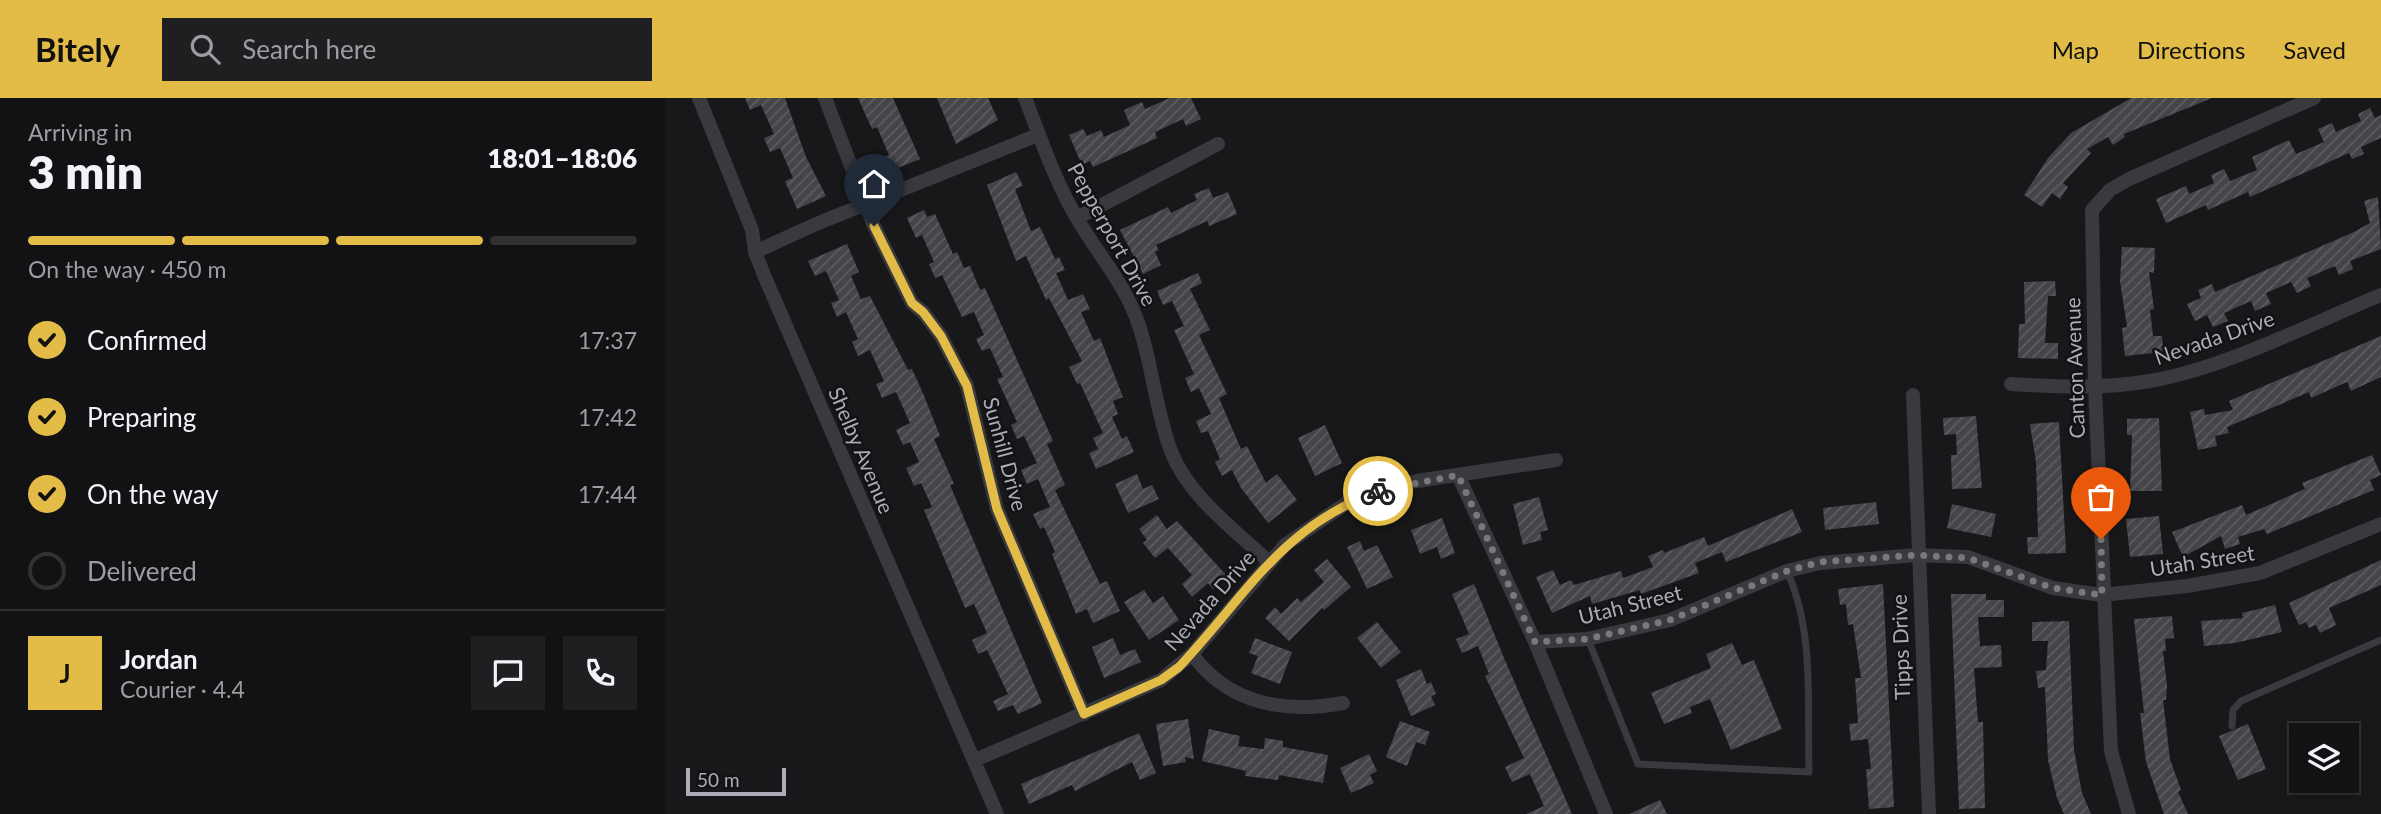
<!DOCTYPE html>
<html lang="en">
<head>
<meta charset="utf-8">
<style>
  body { margin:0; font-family:Lato,sans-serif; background:#1f1f21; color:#f1f3f6; height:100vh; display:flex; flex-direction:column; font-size:26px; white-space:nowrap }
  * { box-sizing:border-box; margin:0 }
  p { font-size:23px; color:#9c9da0 }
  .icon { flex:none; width:38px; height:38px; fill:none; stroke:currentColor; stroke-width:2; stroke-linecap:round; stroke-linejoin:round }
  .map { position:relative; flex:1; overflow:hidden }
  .side { display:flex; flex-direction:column; background:#121113; width:665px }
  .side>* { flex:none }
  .buttons { position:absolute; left:1624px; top:625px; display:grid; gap:14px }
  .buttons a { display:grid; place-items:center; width:70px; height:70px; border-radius:0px; background:#121113; box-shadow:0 4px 10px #0003,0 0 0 2px #313133; font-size:35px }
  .scale { position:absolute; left:21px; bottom:18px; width:100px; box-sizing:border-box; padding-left:7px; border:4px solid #abadb8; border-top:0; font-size:19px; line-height:24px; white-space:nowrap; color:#abadb8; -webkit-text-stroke:5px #131214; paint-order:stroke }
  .pin { position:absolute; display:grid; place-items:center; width:60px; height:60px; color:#fff; margin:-72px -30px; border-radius:50% 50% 50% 0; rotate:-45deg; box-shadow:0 0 7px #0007 }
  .pin .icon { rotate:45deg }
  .courier { position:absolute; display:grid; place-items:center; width:70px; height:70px; margin:-35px; border:5px solid #e2bc46; border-radius:50%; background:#fff; color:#222; box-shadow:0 2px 9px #0007 }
  .head em { font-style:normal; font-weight:800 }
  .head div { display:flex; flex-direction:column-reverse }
  .head { display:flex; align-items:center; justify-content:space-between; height:119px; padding:0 28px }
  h1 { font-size:46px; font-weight:800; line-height:52px }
  .bar { display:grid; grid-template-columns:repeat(4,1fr); gap:10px 7px; align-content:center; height:84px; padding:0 28px }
  .bar i { height:9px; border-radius:5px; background:#313133 }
  .bar .on { background:#e2bc46 }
  .bar p { grid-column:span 4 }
  .line { display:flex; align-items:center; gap:18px; padding:0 28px; border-top:2px solid #313133 }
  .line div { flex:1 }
  .round { display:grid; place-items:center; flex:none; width:74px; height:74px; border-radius:0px; background:#1f1f21 }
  ol { padding:0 28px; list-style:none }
  li { display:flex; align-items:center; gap:21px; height:77px }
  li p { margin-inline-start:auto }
  li .icon { padding:7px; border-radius:50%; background:#e2bc46; color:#111; stroke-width:4 }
  li:last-child { color:#9c9da0 }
  li i { width:38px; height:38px; border:4px solid #313133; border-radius:50% }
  header { display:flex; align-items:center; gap:42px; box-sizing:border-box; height:98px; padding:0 35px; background:#e2bc46; color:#111 }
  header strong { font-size:33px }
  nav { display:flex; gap:38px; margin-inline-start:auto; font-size:24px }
  .search { width:490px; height:63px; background:#1f1f21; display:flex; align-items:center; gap:18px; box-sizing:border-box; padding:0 24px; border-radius:0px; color:#9c9da0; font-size:26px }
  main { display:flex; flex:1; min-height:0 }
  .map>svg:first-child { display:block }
  .building { fill:url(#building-hatch) }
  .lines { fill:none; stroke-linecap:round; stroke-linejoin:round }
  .service { stroke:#39393e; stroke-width:7 }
  .minor { stroke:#39393e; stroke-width:14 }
  .done { stroke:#787880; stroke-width:7; stroke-dasharray:0 12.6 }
  .route { stroke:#e2bc46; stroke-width:9 }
  .labels { text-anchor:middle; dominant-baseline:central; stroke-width:5; stroke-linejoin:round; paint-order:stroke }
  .street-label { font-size:21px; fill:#abadb8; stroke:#131214 }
</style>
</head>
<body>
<header>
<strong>Bitely</strong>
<div class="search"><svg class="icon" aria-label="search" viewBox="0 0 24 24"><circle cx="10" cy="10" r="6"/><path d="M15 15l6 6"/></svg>Search here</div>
<nav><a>Map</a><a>Directions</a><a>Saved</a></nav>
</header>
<main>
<section class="side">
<div class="head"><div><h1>3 min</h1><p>Arriving in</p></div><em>18:01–18:06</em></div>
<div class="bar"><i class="on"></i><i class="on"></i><i class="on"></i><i></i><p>On the way · 450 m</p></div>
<ol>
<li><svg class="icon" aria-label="check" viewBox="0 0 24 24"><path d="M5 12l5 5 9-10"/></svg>Confirmed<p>17:37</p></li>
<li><svg class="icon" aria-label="check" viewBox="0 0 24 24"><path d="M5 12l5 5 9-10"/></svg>Preparing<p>17:42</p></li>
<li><svg class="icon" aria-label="check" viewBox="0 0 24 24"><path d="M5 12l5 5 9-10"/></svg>On the way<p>17:44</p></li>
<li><i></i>Delivered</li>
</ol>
<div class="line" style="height:126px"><b class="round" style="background:#e2bc46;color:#111">J</b><div><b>Jordan</b><p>Courier · 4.4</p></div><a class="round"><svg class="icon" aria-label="chat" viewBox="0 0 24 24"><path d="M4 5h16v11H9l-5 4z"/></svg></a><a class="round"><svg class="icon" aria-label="phone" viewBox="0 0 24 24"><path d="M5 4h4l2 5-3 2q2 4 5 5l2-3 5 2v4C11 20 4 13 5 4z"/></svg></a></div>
</section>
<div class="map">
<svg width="1716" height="716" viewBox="0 0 1716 716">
  <defs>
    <pattern id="building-hatch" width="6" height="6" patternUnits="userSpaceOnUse" patternTransform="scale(1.75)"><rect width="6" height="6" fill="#454449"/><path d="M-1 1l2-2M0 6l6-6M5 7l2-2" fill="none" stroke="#5d5c61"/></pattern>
  </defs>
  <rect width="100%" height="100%" fill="#181719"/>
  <path class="building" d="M80 0H120L141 59 161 98 132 111 120 83 128 80 115 50 105 54 99 40 109 36 96 7 85 12Z
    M193 0H228L255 61 223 74 217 60 224 57 212 29 207 31Z
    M272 0H323L333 22 291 46Z
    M505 0H526L536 21 521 28 518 21 490 34 492 40 428 69 425 63 417 67 404 37 418 31 422 38 436 32 439 39 465 27 459 12 477 4 480 11Z
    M1466 0H1547L1459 36 1460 39 1448 47 1443 39 1422 51 1426 55 1398 85 1403 89 1395 101 1387 95 1377 109 1359 97 1383 60 1406 35Z
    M1705 10 1710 20 1716 17V40L1696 49 1699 56 1687 61 1684 55 1585 99 1583 94 1543 112 1541 107 1501 125 1491 101 1521 88 1524 96 1549 85 1546 77 1559 71 1565 83 1592 72 1587 59 1624 42 1631 56 1659 44 1653 31 1667 25 1671 34 1696 23 1693 16Z
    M351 74 358 88 350 91 366 133 375 129 390 161 394 159 400 172 391 175 403 202 418 196 425 211 416 214 429 243 435 240 458 299 448 303 453 316 447 319 457 341 462 338 469 354 431 371 424 355 433 351 428 340 438 335 415 285 412 286 404 269 417 263 384 200 381 202 361 158 351 163 322 87Z
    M544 90 548 100 563 94 572 116 544 128 542 123 491 147 494 152 490 154 496 167 478 176 455 132 503 109 506 115 532 102 529 96Z
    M1713 99 1716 151 1685 163 1688 171 1674 177 1670 168 1642 180 1646 188 1632 195 1626 184 1601 195 1606 206 1590 213 1586 203 1559 215 1563 223 1548 229 1542 217 1530 223 1522 206 1536 200 1533 192 1547 186 1550 194 1687 135 1705 125 1699 103Z
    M259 112 262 119 270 116 288 156 292 154 299 170 305 168 315 192 320 190 388 343 382 346 400 387 390 392 435 486 442 483 455 513 428 525 422 511 411 516 387 456 390 454 379 429 375 431 368 416 385 409 373 381 362 386 356 372 372 365 359 338 352 341 346 327 352 324 332 281 338 279 325 250 317 253 311 241 319 237 309 214 297 219 277 177 270 180 264 166 269 164 257 137 251 140 242 120Z
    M182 146 194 174 186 178 196 201 205 198 243 272 247 271 260 300 275 338 269 341 289 386 285 387 377 605 353 616 348 607 333 613 328 603 343 596 322 552 313 556 307 542 322 535 309 506 300 510 259 412 267 409 256 385 249 388 241 370 254 364 245 344 238 347 231 332 245 325 231 294 217 300 211 286 219 283 205 252 193 258 187 244 193 241 181 214 172 219 166 205 174 202 161 173 150 178 143 163Z
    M1457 149 1490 150 1489 175 1484 174 1489 211 1485 212 1488 238H1497L1498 254 1460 258 1457 230 1462 229 1455 183Z
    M533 175 537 185 525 191 545 232 534 237 562 296 554 300 576 351 582 348 601 385 612 376 632 402 603 425 576 390 567 372 557 378 550 364 555 361 543 333 536 335 531 323 546 316 534 290 526 294 520 280 529 276 509 232 519 228 507 203 498 207 492 193Z
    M1390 183 1391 198H1383L1380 245H1393V261L1353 260 1354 226H1360L1359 184Z
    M1716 238V279L1686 293 1682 284 1646 300 1644 294 1562 329 1564 335 1550 338 1552 348 1533 352 1525 314 1539 311 1540 317 1568 312 1564 303Z
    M1311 318 1317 390 1287 391 1286 357H1292L1291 336 1279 337 1278 320Z
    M1494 320 1497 393H1465L1467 337H1462V321Z
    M1394 324 1401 455 1363 456 1362 439H1373L1371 364 1365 326Z
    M660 327 677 365 650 378 633 340Z
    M1707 357 1716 377 1705 382 1709 392 1602 436 1599 431 1573 439 1575 446 1560 451 1556 438 1518 459 1507 434 1577 407 1581 417 1640 391 1637 385Z
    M472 376 478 391 487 387 494 401 463 415 450 386Z
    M874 399 883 432 875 434 877 442 858 447 848 406Z
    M1211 404 1214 426 1160 432 1158 410Z
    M1287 406 1331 416 1326 439 1282 430Z
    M1127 411 1137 434 1061 464 1057 454 1030 465 1034 475 976 496 975 492 927 506 925 498 887 515 871 479 888 472 895 487 906 482 909 487 956 473 958 480 988 469 983 458 998 452 999 455 1039 439 1043 448Z
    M492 417 502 431 512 423 562 478 548 491 543 485 527 499 517 486 527 477 503 450 490 460 478 445 482 442 474 431Z
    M1494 418 1498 456 1465 459 1461 421Z
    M777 420 790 455 776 461 772 449 755 456 746 432Z
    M695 443 699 453 712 447 728 479 702 491 682 449Z
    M662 461 686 489 659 512 657 510 624 543 600 520 610 509 616 516 632 500 636 504 659 484 649 472Z
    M1716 462V487L1664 510 1671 527 1655 535 1651 527 1644 530 1641 524 1634 527 1624 505Z
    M809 486 839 560 907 716H861L879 708 865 676 847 684 840 669 859 660 820 578 824 576 813 548 797 555 791 541 804 536 787 496Z
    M1218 486 1229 709 1204 711 1201 671H1206L1203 641 1186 643 1184 626 1193 625 1190 580H1196L1188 526 1183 527 1181 506 1175 507 1173 491Z
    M479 492 488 505 498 498 514 522 484 542 459 504Z
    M1286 496H1321V502H1339V519H1313L1315 548 1336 547 1337 569 1309 570 1313 624H1318L1320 710 1294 711Z
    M1610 507 1617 534 1570 545 1539 548 1536 523 1578 520 1577 515Z
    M1507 518 1509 540 1500 541 1501 553H1498L1502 588 1501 602H1498L1505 661 1516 692 1513 694 1523 716H1499L1481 664 1475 615H1479L1469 521Z
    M1404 523 1409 652 1417 695 1426 716H1399L1392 700 1383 662 1380 589 1373 590 1371 573 1381 572 1383 543H1367V524Z
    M712 524 736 554 716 570 692 540Z
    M448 540 455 557 470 551 476 564 439 580 427 549Z
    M590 540 627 554 615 586 586 575 593 558 584 555Z
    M1067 545 1077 567 1089 562 1117 631 1066 652 1045 601 1025 609 1027 615 999 626 986 595 1046 570 1041 556Z
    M756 571 762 586 766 584 771 596 766 598 770 607 746 618 731 582Z
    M523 621 529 661 520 659 521 664 498 668 491 626Z
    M735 623 765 634 760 647 751 644 742 668 721 659Z
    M1583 626 1601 671 1573 682 1554 638Z
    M544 631 575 638 573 648 599 651 600 640 618 643V649L663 657 658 685 614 677 613 682 580 678 581 673 537 663Z
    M474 635 491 675 475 682 467 664 410 693 407 687 364 706 356 686Z
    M704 656 712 673 705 677 709 685 686 695 675 670Z
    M995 702 1002 716H964Z"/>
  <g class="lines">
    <path class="service" d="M923 541 973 666 1144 674C1142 607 1150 535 1122 473
      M1567 628 1568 612 1576 603 1716 542"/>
    <path class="minor" d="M34 0 87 132 90 154 99 177 332 716
      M160 0 209 128 247 205 258 214 276 238 302 288 332 411 419 616
      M360 0C376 41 390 84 413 122 428 148 448 172 462 199 487 247 487 303 506 353 523 398 570 432 604 464
      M412 120 553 46
      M90 154 151 126 373 37
      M1346 286C1393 289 1439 291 1485 283 1560 270 1645 226 1716 197
      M1248 297 1264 716
      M793 377 870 544 941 716
      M870 544 922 541 1005 522 1122 473 1155 465 1252 457 1303 459 1388 490 1437 497 1522 488 1595 475 1716 426
      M527 556C563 606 620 616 678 605
      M310 662 496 582 527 556 620 447 683 404 719 390 752 383 891 362
      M1464 716 1446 653 1430 289 1427 112 1445 92 1464 81 1649 0"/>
  </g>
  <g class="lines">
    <path class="done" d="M713 393 793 377 870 544 922 541 1005 522 1122 473 1155 464 1252 457 1303 460 1388 490 1437 497 1436 441"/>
    <path class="route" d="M209 128 247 205 258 214 276 238 302 288 332 411 419 616 496 582 514 569C583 496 613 431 713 393"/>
  </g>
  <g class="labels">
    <g class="street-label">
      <text transform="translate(448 136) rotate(61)">Pepperport Drive</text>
      <text transform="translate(1549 239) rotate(-19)">Nevada Drive</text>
      <text transform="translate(1409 270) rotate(-92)">Canton Avenue</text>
      <text transform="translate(197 352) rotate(67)">Shelby Avenue</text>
      <text transform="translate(341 356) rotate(75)">Sunhill Drive</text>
      <text transform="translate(1537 462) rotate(-9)">Utah Street</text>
      <text transform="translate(544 502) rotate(-49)">Nevada Drive</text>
      <text transform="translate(965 506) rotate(-14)">Utah Street</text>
      <text transform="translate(1235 549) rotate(-92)">Tipps Drive</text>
    </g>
  </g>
</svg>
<div class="buttons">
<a><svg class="icon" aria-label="layers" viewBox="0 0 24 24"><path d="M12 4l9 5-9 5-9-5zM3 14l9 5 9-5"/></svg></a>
</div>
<div class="scale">50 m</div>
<div class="pin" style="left:1436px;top:441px;background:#ea580c"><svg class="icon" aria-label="bag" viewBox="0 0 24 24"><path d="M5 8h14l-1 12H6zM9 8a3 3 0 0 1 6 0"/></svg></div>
<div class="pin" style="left:209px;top:128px;background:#1f2937"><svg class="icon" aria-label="home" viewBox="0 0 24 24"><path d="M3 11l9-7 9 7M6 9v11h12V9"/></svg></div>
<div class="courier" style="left:713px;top:393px"><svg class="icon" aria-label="bike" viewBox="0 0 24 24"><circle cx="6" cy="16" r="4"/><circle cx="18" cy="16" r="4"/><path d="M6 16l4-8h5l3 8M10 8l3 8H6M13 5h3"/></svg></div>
</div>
</main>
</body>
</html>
